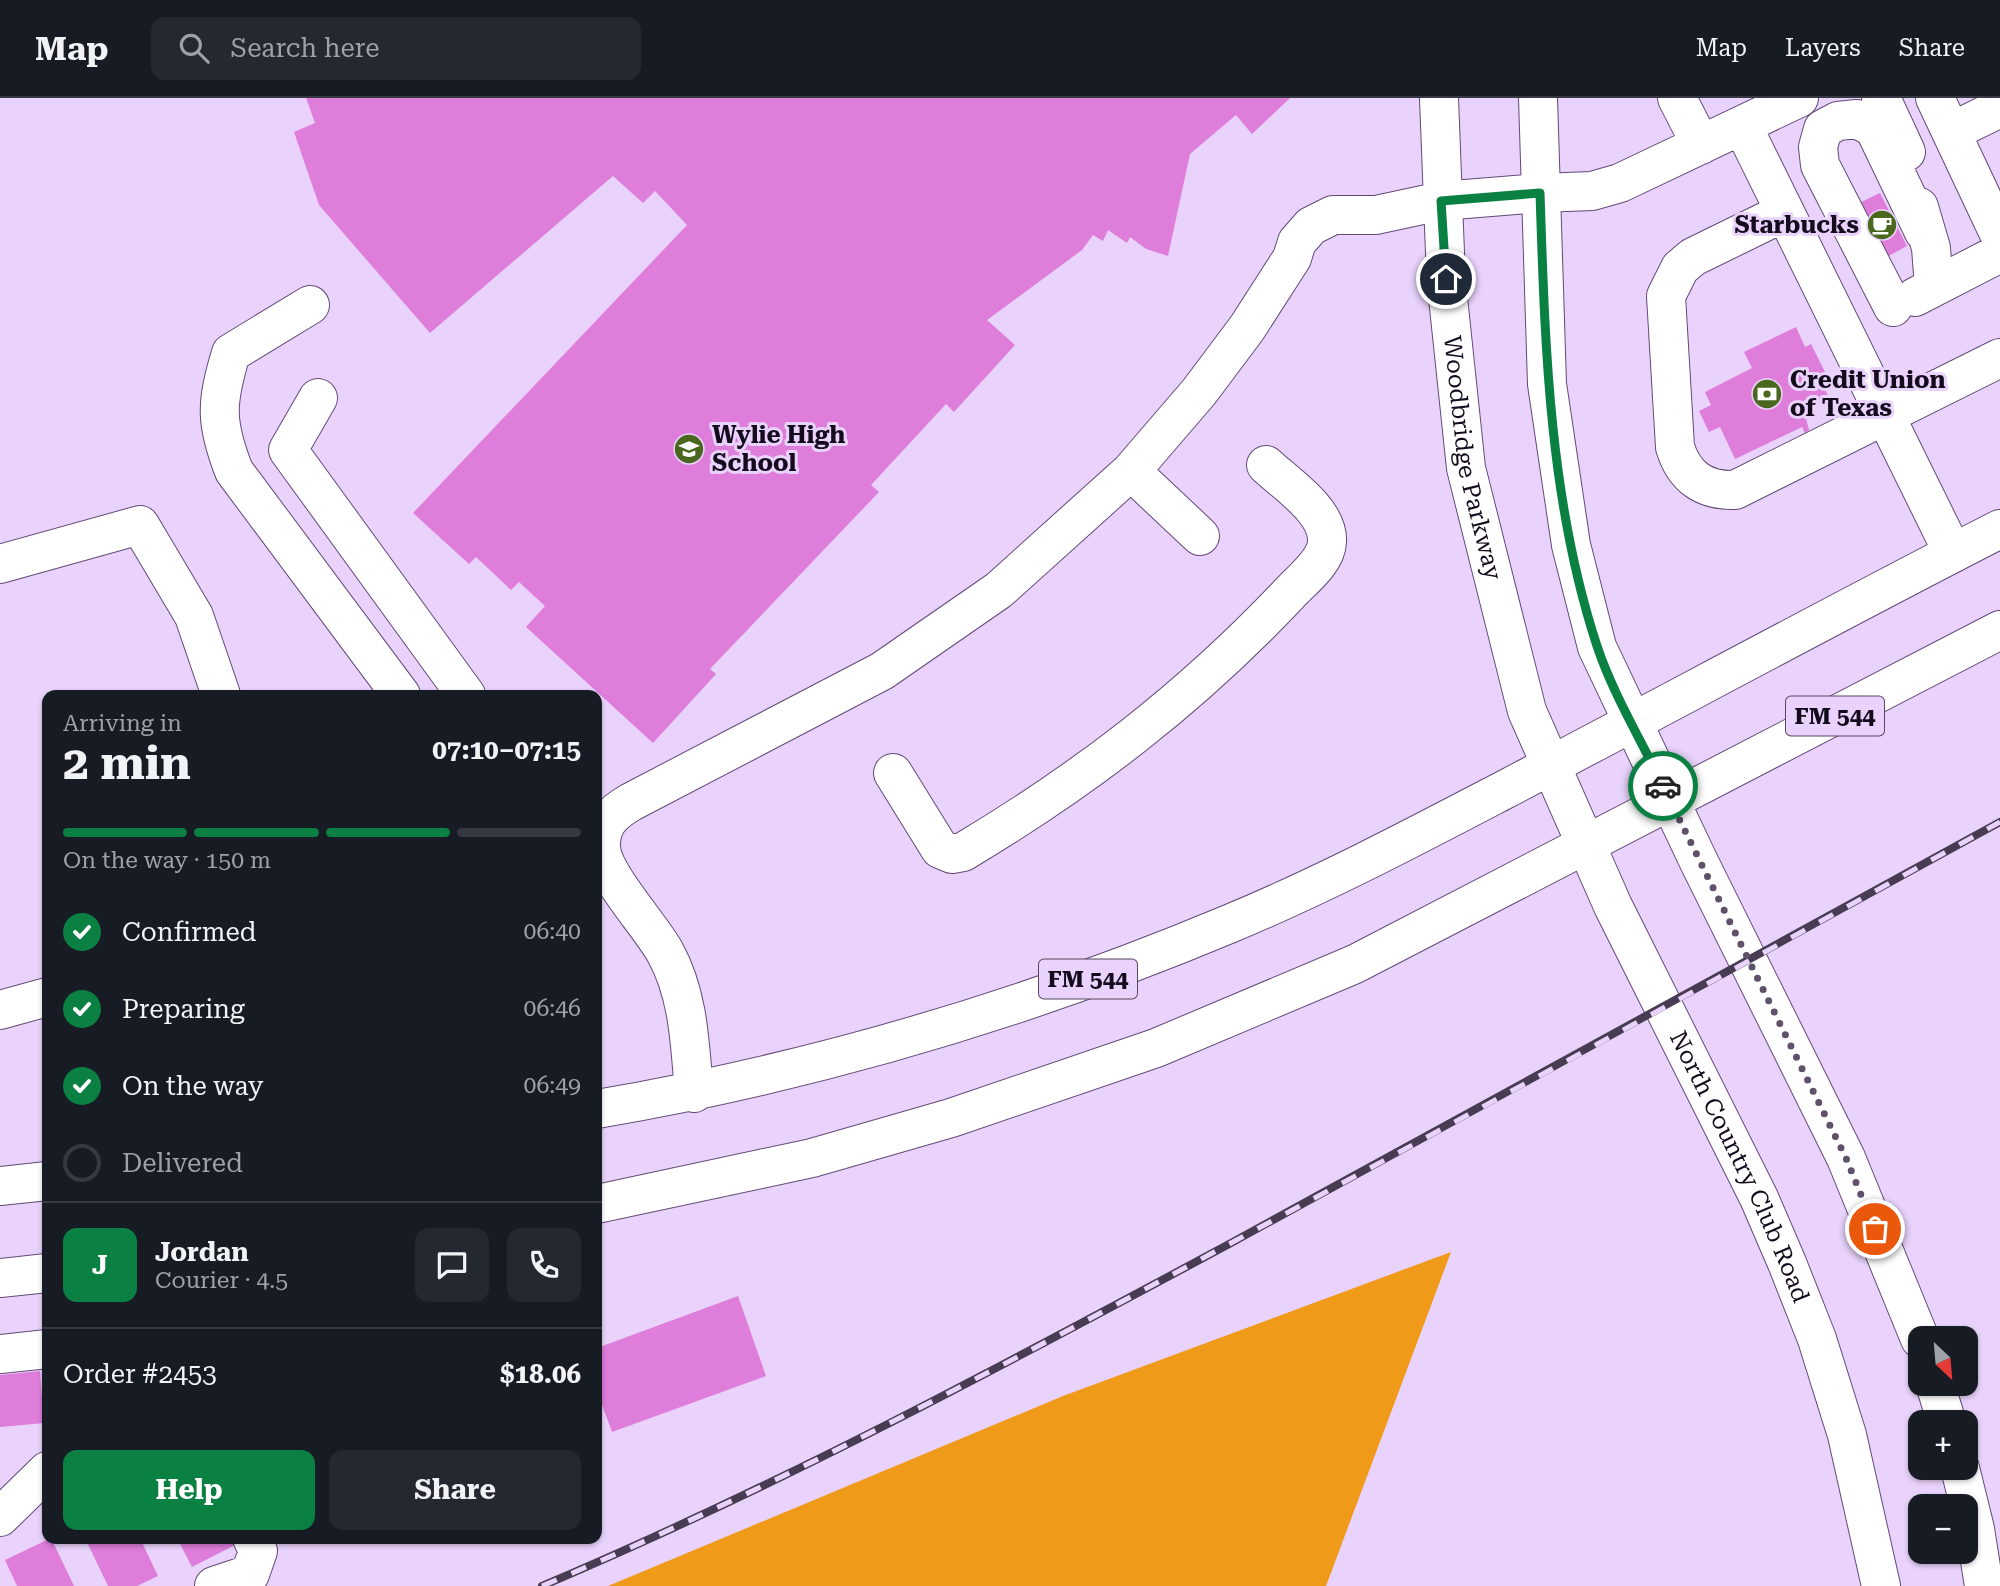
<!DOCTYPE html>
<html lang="en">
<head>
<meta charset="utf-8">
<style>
  body { margin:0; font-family:"Roboto Serif",serif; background:#242831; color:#f1f3f6; height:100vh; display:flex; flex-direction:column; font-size:26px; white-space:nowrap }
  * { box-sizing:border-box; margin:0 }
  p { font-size:23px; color:#9ea1a6 }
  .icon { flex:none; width:38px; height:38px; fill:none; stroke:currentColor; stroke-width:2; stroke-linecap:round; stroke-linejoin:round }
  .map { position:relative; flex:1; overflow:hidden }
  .details { position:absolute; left:42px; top:592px; width:560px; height:854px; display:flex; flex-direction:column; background:#171b24; border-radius:14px; box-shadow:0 2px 5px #0004 }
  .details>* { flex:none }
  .needle { width:46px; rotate:154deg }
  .controls { position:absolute; left:1908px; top:1228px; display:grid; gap:14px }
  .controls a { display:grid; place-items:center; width:70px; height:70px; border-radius:14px; background:#171b24; box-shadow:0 2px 5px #0004; font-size:35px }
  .pin { position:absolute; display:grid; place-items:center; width:60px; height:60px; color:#fff; margin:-30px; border:4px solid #fff; border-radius:50%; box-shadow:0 2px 7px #0007 }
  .courier { position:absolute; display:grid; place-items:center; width:70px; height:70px; margin:-35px; border:5px solid #0b8043; border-radius:50%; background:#fff; color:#222; box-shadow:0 2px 9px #0007 }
  .summary em { font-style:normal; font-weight:700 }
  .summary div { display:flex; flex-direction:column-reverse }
  .summary { display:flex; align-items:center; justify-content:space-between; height:119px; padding:0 21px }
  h1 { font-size:46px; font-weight:700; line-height:52px }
  .bar { display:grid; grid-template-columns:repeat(4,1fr); gap:10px 7px; align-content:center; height:84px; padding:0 21px }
  .bar i { height:9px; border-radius:5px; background:#363941 }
  .bar .active { background:#0b8043 }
  .bar p { grid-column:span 4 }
  .line { display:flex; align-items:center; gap:18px; padding:0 21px; border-top:2px solid #363941 }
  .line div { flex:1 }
  .round { display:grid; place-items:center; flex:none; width:74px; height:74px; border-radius:14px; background:#242831 }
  ol { padding:0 21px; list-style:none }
  li { display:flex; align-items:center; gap:21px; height:77px }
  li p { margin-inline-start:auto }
  li .icon { padding:7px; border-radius:50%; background:#0b8043; color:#fff; stroke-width:4 }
  li:last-child { color:#9ea1a6 }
  li i { width:38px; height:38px; border:4px solid #363941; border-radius:50% }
  .action { display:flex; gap:14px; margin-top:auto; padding:14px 21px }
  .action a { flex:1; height:80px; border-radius:14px; background:#0b8043; color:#fff; font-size:28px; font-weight:700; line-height:80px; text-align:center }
  .action a+a { background:#242831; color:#f1f3f6 }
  header { display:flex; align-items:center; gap:42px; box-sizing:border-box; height:98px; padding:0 35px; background:#171b24; border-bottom:2px solid #363941 }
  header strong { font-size:33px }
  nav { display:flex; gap:38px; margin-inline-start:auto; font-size:24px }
  .search { width:490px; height:63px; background:#242831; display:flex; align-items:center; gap:18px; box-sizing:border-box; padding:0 24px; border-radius:14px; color:#9ea1a6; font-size:26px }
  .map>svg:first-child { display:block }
  .green { fill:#f09a19 }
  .building { fill:#de7dda }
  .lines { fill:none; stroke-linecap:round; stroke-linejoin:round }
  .minor-casing { stroke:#624a76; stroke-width:40 }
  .major-casing { stroke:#624a76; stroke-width:40 }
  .minor { stroke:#fff; stroke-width:38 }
  .major { stroke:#fff; stroke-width:38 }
  .rail-casing { stroke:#483c52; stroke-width:8 }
  .rail { stroke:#e9d3fc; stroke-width:5; stroke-dasharray:16; stroke-linecap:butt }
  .done { stroke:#5f516a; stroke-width:7; stroke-dasharray:0 12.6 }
  .route { stroke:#0b8043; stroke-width:9 }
  .labels { text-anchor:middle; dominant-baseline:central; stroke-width:6; stroke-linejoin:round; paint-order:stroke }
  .shield { fill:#e9d3fc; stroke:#54475f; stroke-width:2 }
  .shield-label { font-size:23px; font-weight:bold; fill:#140b1c }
  .poi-label { font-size:24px; font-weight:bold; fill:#140b1c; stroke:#e9d3fc; text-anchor:start }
  .street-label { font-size:24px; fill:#140b1c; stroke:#e9d3fc }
</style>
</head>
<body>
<header>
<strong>Map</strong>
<div class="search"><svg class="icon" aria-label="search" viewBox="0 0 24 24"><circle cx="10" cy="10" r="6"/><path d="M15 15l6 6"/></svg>Search here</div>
<nav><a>Map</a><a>Layers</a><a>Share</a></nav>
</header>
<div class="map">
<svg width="2000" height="1488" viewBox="0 0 2000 1488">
  <rect width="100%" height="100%" fill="#e9d3fc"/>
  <path class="green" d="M1451 1154 1326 1488H608L1063 1298Z"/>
  <path class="building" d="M306 0H1290L1252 36 1236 17 1190 56 1168 158 1146 151 1130 139 1127 145 1108 132 1103 143 1093 137 1082 152 987 222 1015 247 954 314 946 306 871 387 879 394 710 571 716 576 653 645 526 529 545 508 519 484 511 492 476 459 469 466 413 415 687 127 655 93 643 105 613 78 430 235 319 107 294 34 315 25Z
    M1880 95 1907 148 1883 161 1857 106Z
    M1796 229 1805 249 1811 246 1831 286 1824 290 1829 299 1804 312 1809 332 1805 335 1802 329 1735 361 1720 329 1709 334 1699 313 1711 307 1705 294 1752 270 1744 254Z
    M738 1198 766 1278 612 1334 597 1293V1250Z
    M40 1273 44 1325 0 1329V1277Z
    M51 1440 74 1488H17L5 1462Z
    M85 1440H140L158 1478 137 1488H108Z
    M177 1440H231L235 1447 192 1469Z"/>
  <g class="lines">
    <g class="minor-casing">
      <path id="minor" d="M1677 0 1701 47
        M1881 0 1906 54
        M1935 0 2000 138
        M1742 27 1953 455
        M1951 34 2000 10
        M1540 95 1592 93 1620 85 1799 0
        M1919 109 1931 150 1934 189
        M1785 114 1693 159 1680 170 1666 198 1675 349C1684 379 1704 393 1735 392L2000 260
        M1915 199 2000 155
        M310 207 231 255C216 305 215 324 234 373L401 597
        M1893 209 1820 67 1818 49 1823 31 1838 23 1857 21 1874 30 1924 134
        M318 300 288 352 466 597
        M1131 373 1200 438
        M0 466 140 427 194 518 221 597
        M893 675 940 751 952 756 963 754C1085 681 1188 602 1287 498 1300 483 1326 465 1327 444 1329 413 1286 386 1266 367
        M0 912 47 899
        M694 995C690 947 689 897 665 854 650 827 603 777 601 750 600 726 612 715 631 704L882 573 999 492 1131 373 1199 294 1247 230 1292 160 1297 144 1311 128 1333 117H1376L1441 103
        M0 1256 47 1251
        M0 1419 47 1373
        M214 1488 250 1476 258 1453 252 1440"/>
    </g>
    <g class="major-casing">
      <g id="major">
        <path id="s1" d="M1439 0 1446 181 1466 370 1527 613 1613 808 1759 1100 1787 1165 1817 1241 1847 1337 1881 1488"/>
        <path d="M1538 0 1547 286 1571 447 1597 549 1699 764 1846 1060 1920 1241"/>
        <path d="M1441 103 1540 95"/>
        <path d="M597 1011C813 974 1026 911 1229 826 1323 787 1414 739 1504 692 1670 605 1834 516 2000 431"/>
        <path d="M0 1088 47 1083"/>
        <path d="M597 1106 812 1060 951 1020 1156 950 1355 866 2000 532"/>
        <path d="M0 1180 47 1175"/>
        <path d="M1935 1286 1947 1325"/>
        <path d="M1960 1370 1975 1431 1984 1488"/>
      </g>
    </g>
    <use href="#minor" class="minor"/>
    <use href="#major" class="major"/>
    <g class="rail-casing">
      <path id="rail" d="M542 1488C779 1388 1004 1267 1231 1145 1488 1007 1744 866 2000 724"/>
    </g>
    <use href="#rail" class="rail"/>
  </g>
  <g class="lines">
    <path class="done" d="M1663 688 1846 1060 1875 1131"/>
    <path class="route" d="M1446 181 1441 103 1540 95C1545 248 1549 402 1597 548 1613 596 1641 642 1663 688"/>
  </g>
  <defs>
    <g id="cafe-disc" transform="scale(1.575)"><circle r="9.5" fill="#4a681d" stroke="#e9d3fc"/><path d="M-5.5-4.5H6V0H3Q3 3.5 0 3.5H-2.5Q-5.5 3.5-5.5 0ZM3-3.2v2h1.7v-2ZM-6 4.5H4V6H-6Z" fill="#fff"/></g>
    <g id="bank-disc" transform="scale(1.575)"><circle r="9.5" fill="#4a681d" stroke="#e9d3fc"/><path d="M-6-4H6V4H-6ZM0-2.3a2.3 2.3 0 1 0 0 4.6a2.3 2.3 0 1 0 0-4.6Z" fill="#fff"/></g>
    <g id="school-disc" transform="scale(1.575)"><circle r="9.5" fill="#4a681d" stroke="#e9d3fc"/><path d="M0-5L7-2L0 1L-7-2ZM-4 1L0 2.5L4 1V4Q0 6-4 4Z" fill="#fff"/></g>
  </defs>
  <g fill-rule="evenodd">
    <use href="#cafe-disc" x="1882" y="127"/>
    <use href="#bank-disc" x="1767" y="296"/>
    <use href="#school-disc" x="689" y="351"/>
  </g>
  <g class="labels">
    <g class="shield">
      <rect x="1786" y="598.5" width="98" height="39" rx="5"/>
      <rect x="1039" y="861.5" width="98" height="39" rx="5"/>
    </g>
    <g class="shield-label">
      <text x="1835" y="618">FM 544</text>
      <text x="1088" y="881">FM 544</text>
    </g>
    <g class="poi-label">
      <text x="1859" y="127" text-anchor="end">Starbucks</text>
      <text x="1790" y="282">Credit Union<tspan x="1790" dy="28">of Texas</tspan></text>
      <text x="712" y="337">Wylie High<tspan x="712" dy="28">School</tspan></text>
    </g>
    <g class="street-label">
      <text stroke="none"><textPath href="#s1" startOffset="362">Woodbridge Parkway</textPath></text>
      <text stroke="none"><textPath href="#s1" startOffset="1125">North Country Club Road</textPath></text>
    </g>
  </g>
</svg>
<div class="controls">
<a><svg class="needle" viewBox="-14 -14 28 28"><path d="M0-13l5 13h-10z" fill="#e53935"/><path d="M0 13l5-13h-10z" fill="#9ea1a6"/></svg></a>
<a>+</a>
<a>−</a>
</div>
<div class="pin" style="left:1875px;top:1131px;background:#ea580c"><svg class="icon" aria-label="bag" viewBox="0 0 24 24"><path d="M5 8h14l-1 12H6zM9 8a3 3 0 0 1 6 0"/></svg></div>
<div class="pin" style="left:1446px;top:181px;background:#1f2937"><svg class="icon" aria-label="home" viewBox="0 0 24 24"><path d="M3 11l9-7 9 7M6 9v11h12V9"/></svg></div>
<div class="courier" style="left:1663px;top:688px"><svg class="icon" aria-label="car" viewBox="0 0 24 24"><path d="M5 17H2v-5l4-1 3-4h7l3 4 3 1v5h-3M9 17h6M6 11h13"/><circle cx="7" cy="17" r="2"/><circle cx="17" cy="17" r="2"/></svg></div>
<section class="details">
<div class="summary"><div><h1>2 min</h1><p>Arriving in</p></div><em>07:10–07:15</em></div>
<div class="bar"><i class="active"></i><i class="active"></i><i class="active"></i><i></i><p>On the way · 150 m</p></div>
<ol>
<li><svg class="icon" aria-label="check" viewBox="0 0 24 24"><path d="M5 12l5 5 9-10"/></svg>Confirmed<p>06:40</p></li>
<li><svg class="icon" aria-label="check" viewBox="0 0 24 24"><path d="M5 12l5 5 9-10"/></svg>Preparing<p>06:46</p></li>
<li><svg class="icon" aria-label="check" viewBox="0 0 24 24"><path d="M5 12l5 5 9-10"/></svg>On the way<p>06:49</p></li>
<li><i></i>Delivered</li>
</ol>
<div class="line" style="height:126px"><b class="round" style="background:#0b8043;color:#fff">J</b><div><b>Jordan</b><p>Courier · 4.5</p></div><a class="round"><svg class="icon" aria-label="chat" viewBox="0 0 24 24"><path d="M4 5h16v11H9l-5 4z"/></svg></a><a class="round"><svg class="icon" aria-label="phone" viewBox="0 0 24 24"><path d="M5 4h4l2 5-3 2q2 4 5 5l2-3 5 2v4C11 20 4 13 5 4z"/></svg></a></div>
<div class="line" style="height:91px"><div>Order #2453</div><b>$18.06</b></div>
<div class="action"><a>Help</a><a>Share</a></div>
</section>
</div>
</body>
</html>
